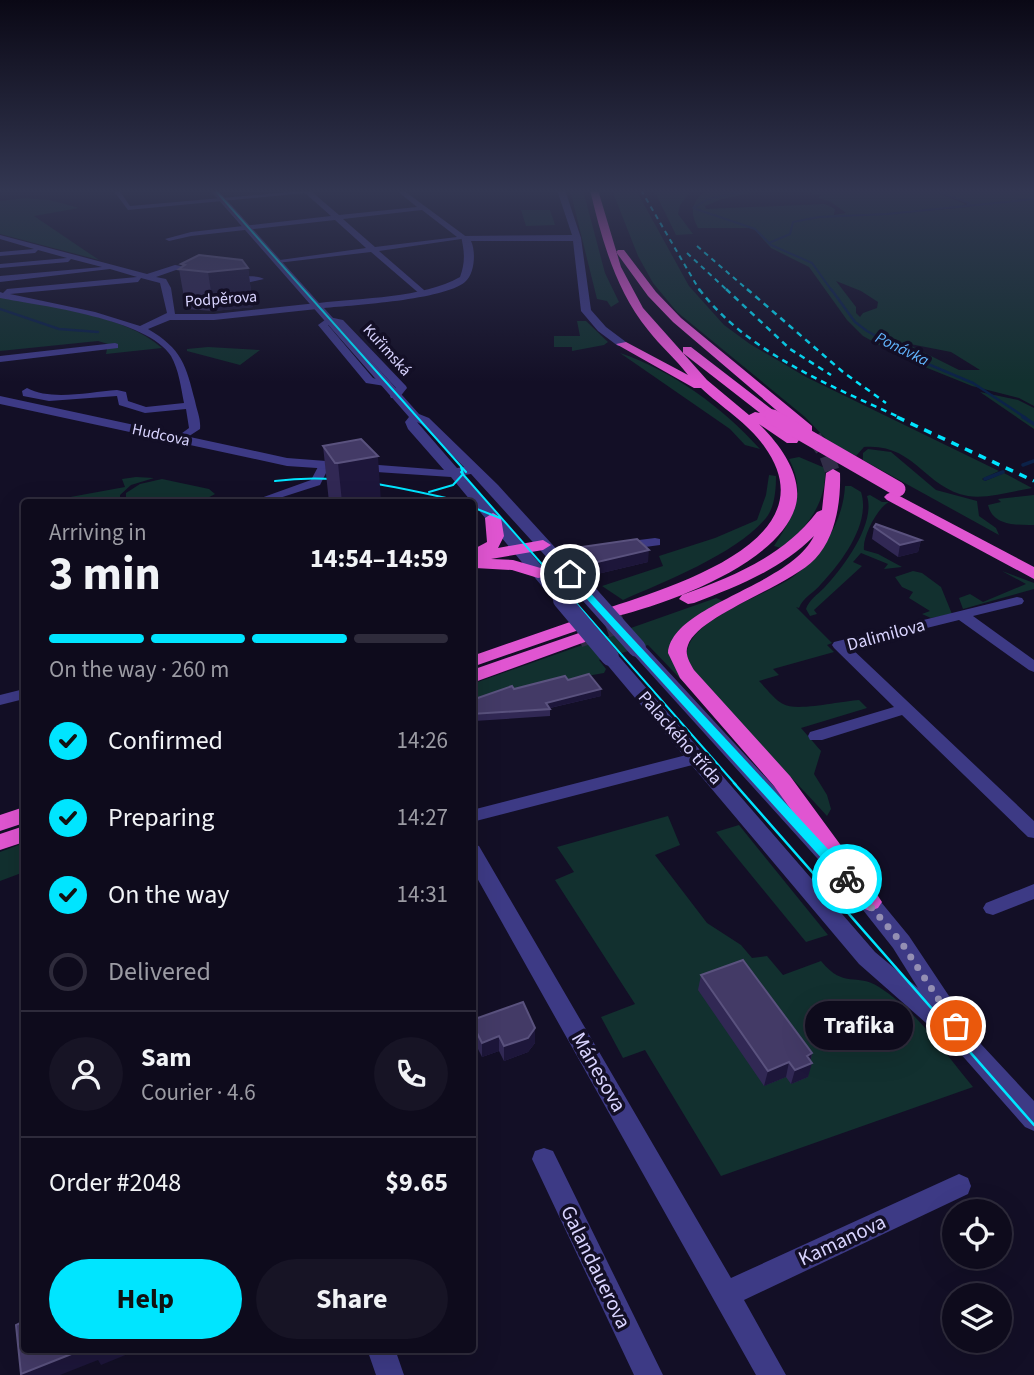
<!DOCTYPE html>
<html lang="en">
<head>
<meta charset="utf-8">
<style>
  body { margin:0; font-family:"Source Sans 3",sans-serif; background:#171425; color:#f1f3f6; height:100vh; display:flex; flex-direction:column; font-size:26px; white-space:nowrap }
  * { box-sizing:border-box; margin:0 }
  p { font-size:23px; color:#9b9ba3 }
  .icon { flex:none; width:38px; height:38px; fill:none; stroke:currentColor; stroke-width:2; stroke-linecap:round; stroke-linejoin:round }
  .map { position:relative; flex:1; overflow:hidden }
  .panel { position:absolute; left:21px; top:499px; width:455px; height:854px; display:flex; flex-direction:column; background:#0e0b1c; border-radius:7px; box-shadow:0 7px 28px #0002,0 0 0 2px #2e2b3b }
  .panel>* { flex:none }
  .tools { position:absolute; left:942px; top:1199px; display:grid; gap:14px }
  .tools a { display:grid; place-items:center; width:70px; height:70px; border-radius:50%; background:#0e0b1c; box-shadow:0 7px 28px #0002,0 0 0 2px #2e2b3b; font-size:35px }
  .pin { position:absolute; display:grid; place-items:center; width:60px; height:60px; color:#fff; margin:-30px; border:4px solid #fff; border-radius:50%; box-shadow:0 2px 7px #0007 }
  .courier { position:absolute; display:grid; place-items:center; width:70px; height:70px; margin:-35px; border:5px solid #00e5ff; border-radius:50%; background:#fff; color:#222; box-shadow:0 2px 9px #0007 }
  .bubble { position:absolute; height:49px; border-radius:24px; background:#0e0b1c; box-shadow:0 7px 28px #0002,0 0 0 2px #2e2b3b; font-size:23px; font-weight:700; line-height:49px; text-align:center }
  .overview em { font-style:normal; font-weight:700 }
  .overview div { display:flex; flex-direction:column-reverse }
  .overview { display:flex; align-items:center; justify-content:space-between; height:119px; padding:0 28px }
  h1 { font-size:46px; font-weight:700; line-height:52px }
  .bar { display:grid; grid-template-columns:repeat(4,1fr); gap:10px 7px; align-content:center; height:84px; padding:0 28px }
  .bar i { height:9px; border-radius:5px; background:#2e2b3b }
  .bar .active { background:#00e5ff }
  .bar p { grid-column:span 4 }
  .line { display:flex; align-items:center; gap:18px; padding:0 28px; border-top:2px solid #2e2b3b }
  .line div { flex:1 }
  .round { display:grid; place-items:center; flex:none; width:74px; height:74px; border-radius:37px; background:#171425 }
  ol { padding:0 28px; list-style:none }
  li { display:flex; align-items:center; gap:21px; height:77px }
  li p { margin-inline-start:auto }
  li .icon { padding:7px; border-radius:50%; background:#00e5ff; color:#111; stroke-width:4 }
  li:last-child { color:#9b9ba3 }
  li i { width:38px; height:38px; border:4px solid #2e2b3b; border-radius:50% }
  .primary-button { display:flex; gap:14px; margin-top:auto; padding:14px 28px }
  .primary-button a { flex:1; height:80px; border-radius:42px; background:#00e5ff; color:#111; font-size:28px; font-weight:700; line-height:80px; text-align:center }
  .primary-button a+a { background:#171425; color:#f1f3f6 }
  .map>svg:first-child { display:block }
  .green { fill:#12302f; fill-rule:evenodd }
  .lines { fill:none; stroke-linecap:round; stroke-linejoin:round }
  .stream-far2 { stroke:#0c2248; stroke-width:2 }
  .stream-far1 { stroke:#0c2248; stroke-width:2.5 }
  .stream { stroke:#0c2248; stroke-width:3.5 }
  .trunk-tunnel-far1 { stroke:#312d47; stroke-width:15; stroke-dasharray:15 8; stroke-linecap:butt }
  .trunk-tunnel { stroke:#312d47; stroke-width:19; stroke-dasharray:19 10; stroke-linecap:butt }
  .minor { fill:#3d3a85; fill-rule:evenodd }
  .tertiary { fill:#3d3a85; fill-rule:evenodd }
  .trunk { fill:#e055d1; fill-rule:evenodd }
  .tram-far1 { stroke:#00e5ff; stroke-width:2 }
  .tram { stroke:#00e5ff; stroke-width:2.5 }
  .rail-far2 { stroke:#00e5ff; stroke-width:2; stroke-dasharray:5 4.5; stroke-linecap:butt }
  .rail-far1 { stroke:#00e5ff; stroke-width:2.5; stroke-dasharray:6 5; stroke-linecap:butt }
  .rail { stroke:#00e5ff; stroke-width:3.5; stroke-dasharray:8 7; stroke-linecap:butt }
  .tertiary-bridge { stroke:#3d3a85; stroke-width:18 }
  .trunk-bridge-far1 { stroke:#e055d1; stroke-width:11 }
  .trunk-bridge { stroke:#e055d1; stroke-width:15 }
  .wall { fill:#312854 }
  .shaded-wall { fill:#1d163a }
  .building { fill:#433a66; stroke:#5a527e; stroke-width:2 }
  .route { fill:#00e5ff }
  .done { stroke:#948fb3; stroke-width:7; stroke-dasharray:0 12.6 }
  .labels { text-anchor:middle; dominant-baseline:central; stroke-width:7; stroke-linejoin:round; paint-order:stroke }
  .far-street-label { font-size:16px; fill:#d9d4ff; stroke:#130f26 }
  .far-water-label { font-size:16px; font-style:italic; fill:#62b6ff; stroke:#130f26 }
  .street-label { font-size:18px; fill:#d9d4ff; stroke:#130f26 }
  .near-street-label { font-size:21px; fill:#d9d4ff; stroke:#130f26 }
</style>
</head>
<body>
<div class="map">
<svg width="1034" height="1375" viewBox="0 0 1034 1375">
  <rect width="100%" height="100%" fill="#130f26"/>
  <path class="green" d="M570 190H583L605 273 619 302 611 307 607 301 597 299Z
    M612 190H636L689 286 724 325 750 344 806 377 999 471 982 479 985 481 1004 473 1032 488C1013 491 987 499 968 496 924 488 915 443 864 447L856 456 828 441 805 417 677 312 653 283 638 256Z
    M654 190H692L680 205 678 214 693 234 676 235Z
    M705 190H745L756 192 722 199 705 206 706 209 825 204 835 209 834 215 846 213 831 202 818 198 821 195 794 190H931L965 204 960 207 890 214 969 207 971 205 936 190H1034V406L1019 398 972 386 905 359 863 336 847 320 809 267 771 248 755 230 749 228H698C689 211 692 203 705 190ZM836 281 861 291 878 302 877 308 863 313 860 317 856 313V307ZM905 343 951 352 980 370H959Z
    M25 198 50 200 79 208 34 216 99 260 0 234V201Z
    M521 210H550L555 225 526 226Z
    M0 296C50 308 124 314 162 348L106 354 108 344 98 341 0 351Z
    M577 321H586L608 342 604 345 572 351V347H554V336H580Z
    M208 347 260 350 240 365 187 351V349Z
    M620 353C673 371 722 407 760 449L745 445 730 429Z
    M980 392 1018 400 1034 408V429Z
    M868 449 891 452 936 490 977 501 979 516 996 528 999 535 863 460V453Z
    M799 457 825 468C827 503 807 528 781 548L774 546C796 512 806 493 789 459Z
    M769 475 776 476C776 489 775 507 766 518 736 554 666 581 623 600L602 586 663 566 659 556 715 538 757 520 766 495Z
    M136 477 154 478 131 485 120 495V502L85 500 55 502 54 500 125 487 122 479Z
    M162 479 209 489 215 494 200 502H126V493L140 484Z
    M845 486H851L861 492C871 523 842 562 821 584 814 593 803 597 799 608L796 607 832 643 827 645 834 652 773 669 779 675 759 681C766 688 774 699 783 704 796 712 841 701 859 700L867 708 801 728 821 751 814 774 827 795 831 809 827 816C791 776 752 739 717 698 709 688 696 677 690 666 668 624 770 595 794 576 822 554 843 522 845 486Z
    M870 495 882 502H889C879 506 862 536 864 550L878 554 902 567 884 569 888 564 861 553 853 562 862 566 814 610 817 614 810 616 806 609C809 600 817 595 824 588 843 568 876 524 867 496Z
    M1034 495V525C1016 525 993 526 988 505L1001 502 998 499Z
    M913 571 922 573 941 587 952 614 931 618 922 614 930 611 909 598 913 592 902 587 895 577Z
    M1002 571 1034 583V589L963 609 959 598 970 594 983 602 1026 584Z
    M716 598 723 601 676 636 693 692 648 645 599 660 606 669 604 673 529 686 473 706 472 684Z
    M668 816 680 845 655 855 707 923 741 945 752 958 767 956 783 975 821 961C845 990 856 972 879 987 917 1011 945 1053 973 1087L721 1176 645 1050 623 1058 601 1017 635 1004 555 880 574 872 557 847Z
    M739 825 828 935 806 942 716 832Z
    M24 843V872L0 881V852Z"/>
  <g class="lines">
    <path class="stream-far2" d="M750 190 708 199 693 208 755 229 771 245 812 263 832 291
      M934 190 969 203 967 206
      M769 243 790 234 793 222 819 217 887 214 1034 199"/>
    <path class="stream-far1" d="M831 289 855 322 867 331 923 362 973 383 1026 418
      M0 309 59 329 98 332"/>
    <path class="stream" d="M1023 417 1034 424
      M1023 465 1034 461
      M985 479 1003 472"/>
    <path class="trunk-tunnel-far1" d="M814 437 827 456 833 473"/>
    <path class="trunk-tunnel" d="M579 638 627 621"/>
    <path class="minor" d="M113 190H119L130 206 313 190 312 192 339 215 417 207 396 190H403L468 238 379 251 424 290V294L421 295 371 252 277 263 273 261 366 248 335 220 191 236 169 241 165 239 191 232 331 216 305 193 128 210ZM422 210 457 237 375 247 343 219Z
      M0 235 147 274 175 265 206 270V274H203L176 270 156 277 166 279 171 288 175 314H214L317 303 321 306 317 309 214 320H170L148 329C182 349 186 365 195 401 197 411 201 419 200 429L180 442 174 439 189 428 186 409 145 413 119 405 117 396 49 401 23 396 22 391 27 388C51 401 89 392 117 390L126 392 128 401 146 407 184 403C181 388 179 370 171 356 148 319 42 306 0 298V292L3 293 7 289 137 277 110 269 0 282V276L102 267 71 259 68 262 0 268V264L67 258 38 250 35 253 0 256V252L34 249 0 239ZM141 278 160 283 167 313 140 326 95 312 10 294 138 282Z
      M231 275C241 278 256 274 264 279L242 284 228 280V276Z
      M329 317 343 320 406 386 407 388 399 398H391L390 396 396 388 337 324 331 323 328 325 373 378 390 383 385 386 366 383 318 325Z
      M115 343 118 344V348L0 362V356Z
      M323 463 329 467 320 485 267 502H250L311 480 319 465Z
      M655 538 660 539V545L623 550 616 546 623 542Z
      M594 546 601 550 599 553 553 560 546 556 553 552Z
      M1017 597 1022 598 1024 601 1022 604 973 616 1034 660V672L1029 670 959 620 850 647 1034 821V838L1028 837 902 715 822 740H810L808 736 810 732 894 707 834 648 832 645 834 642Z
      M24 689V699L0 705V695Z
      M698 752 707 758 704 762 472 822V810Z
      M472 844 479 846 731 1278 950 1178 959 1174 968 1178 971 1186 968 1194 744 1300 786 1375H756L472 869Z
      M1034 884V899L993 915 986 913 983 908 986 903Z
      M544 1148 553 1151 663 1375H634L532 1159 535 1151Z
      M367 1349H395L404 1375H376Z"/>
    <path class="tertiary" d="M210 190H218L319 303C361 298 423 298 460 277 466 261 464 250 461 236L572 235 557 190H565L581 238 591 310 606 327 626 342V346H618L598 331 581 311 573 241H471C476 251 475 274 465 282 443 300 355 305 324 308L419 414 429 418 498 485 593 589 595 592 593 595H581L471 474 464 475 568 597 570 600 568 603H556L451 477 287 466 0 404V396L287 458 444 470 408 429 405 422 409 417ZM417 422 421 424 464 467 457 468Z
      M637 643 643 644 840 858 844 863 840 868 833 871 826 868 631 652 629 648Z
      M610 652 616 653 875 952 918 988 893 948 848 891 851 885 859 883 867 885 909 936 965 1020 967 1029 1034 1101V1131L1025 1127 959 1052 859 964 604 661 602 657 604 653Z"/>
    <path class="trunk" d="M590 190H598L621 267 643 308 707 380 749 415 755 412 760 413 683 353V347H691L774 411V417H766L799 440 797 443H787L759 424C780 444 805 478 795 508 777 564 669 603 617 616L608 611 611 607C675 585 832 539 764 446 748 423 721 407 701 388H694L616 344 626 342 688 375C676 359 660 346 648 330 615 289 602 240 590 190Z
      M618 250H624L656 292 681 318 812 426V432H802L673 322 648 296 616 252Z
      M833 469 840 473C841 501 836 537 815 559 788 587 699 615 688 645 684 654 690 663 694 670L790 776 878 896 882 902 878 908 870 911 862 908 774 786 680 678 668 653C672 604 789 587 814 536 780 570 738 586 694 603L688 604 679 599 682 595C734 576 782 557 817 512L822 510 826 473Z
      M892 492 1034 567V579L887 500 884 497 887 494Z
      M493 513 501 518 504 536 498 548 543 540 551 545 543 550 491 559 513 560 544 569 546 573 544 577 538 578 512 570 475 568 472 550 487 542 485 518Z
      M570 622 576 623 579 627 576 631 472 667V656Z
      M579 633 585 634 588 638 585 642 472 683V670Z
      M24 807V823L0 831V815Z
      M24 826V842L0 850V834Z"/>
    <path class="tram-far1" d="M215 190 466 472
      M461 472 736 785
      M275 481C341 472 400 488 464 502
      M429 492 453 485 463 474 461 467
      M472 507 500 518"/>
    <path class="tram" d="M734 783 1034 1125"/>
    <path class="rail-far2" d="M641 190 700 291
      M697 246 749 291
      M687 253 728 291"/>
    <path class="rail-far1" d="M699 289C748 353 829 385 901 418
      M726 289 790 349 831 375
      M747 289 843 372 886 403"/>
    <path class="rail" d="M897 417 1034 481"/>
    <path class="tertiary-bridge" d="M587 592 637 648
      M562 600 610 657"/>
    <path class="trunk-bridge-far1" d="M769 414 776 418"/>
    <path class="trunk-bridge" d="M773 417 898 489"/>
  </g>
  <path class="wall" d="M181 264 248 268 253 307 214 311 186 309 179 269 182 267Z
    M323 446 381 502H329Z
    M874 527 921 540 918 552 898 557 872 539Z
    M575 548 648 562 589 576 574 561Z
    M568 680 601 696 550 708V716L474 721V726H472V700L514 689Z
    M701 975 812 1053 808 1077 791 1084 786 1077 764 1086 698 990Z
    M472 1020 535 1043 528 1052 504 1061 499 1051 482 1057 472 1037Z"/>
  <path class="shaded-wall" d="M248 268 253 307 214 311 208 272Z
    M378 456 381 502H342L338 463Z
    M921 540 918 552 898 557 900 545Z
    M649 550 648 562 589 576V564Z
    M601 689V696L545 709 546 703Z
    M535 1028V1043L528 1052 504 1061V1046Z
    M499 1036V1051L482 1057V1043Z
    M812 1053 810 1063H812L808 1077 791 1084 795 1070 807 1056Z
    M789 1062 786 1077 764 1086 768 1071Z
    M84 1349H140L101 1365 98 1360 60 1375H22L21 1374Z"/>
  <path class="building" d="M199 255 242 260 248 268 208 272 179 269 185 265 181 264Z
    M361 439 378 456 338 463H335L323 446Z
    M876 524 921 540 900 545 874 527Z
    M637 539 649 550 589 564 575 548Z
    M589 674 601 689 546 703 550 709 472 714V700L512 686 514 689 565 676 568 680Z
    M743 960 812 1053 807 1056 812 1063 795 1070 789 1062 768 1071 701 975Z
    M523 1002 535 1028 528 1038 504 1046 499 1036 482 1043 472 1023V1020Z
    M24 1321V1349H84L21 1374 16 1325Z"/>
  <linearGradient id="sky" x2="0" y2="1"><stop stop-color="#0a0815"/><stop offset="0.5" stop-color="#333752"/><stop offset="1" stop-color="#333752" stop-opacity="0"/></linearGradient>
  <rect width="1034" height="382" fill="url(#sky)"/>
  <path class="route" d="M570 571 852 875V882H843L566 576V572Z"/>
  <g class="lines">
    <path class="done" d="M847 879 901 942 956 1026"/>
  </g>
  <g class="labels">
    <g class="far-street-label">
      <text transform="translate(221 299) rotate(-4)">Podpěrova</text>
      <text transform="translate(387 350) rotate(48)">Kuřimská</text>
      <text transform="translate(161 435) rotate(12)">Hudcova</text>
    </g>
    <g class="far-water-label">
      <text transform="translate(902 349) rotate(26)">Ponávka</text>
    </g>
    <g class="street-label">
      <text transform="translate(886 635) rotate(-15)">Dalimilova</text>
      <text transform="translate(680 738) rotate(49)">Palackého třída</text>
    </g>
    <g class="near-street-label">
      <text transform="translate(599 1072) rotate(60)">Mánesova</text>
      <text transform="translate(842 1240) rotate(-25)">Kamanova</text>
      <text transform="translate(596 1267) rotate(64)">Galandauerova</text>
    </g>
  </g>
</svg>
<div class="tools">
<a><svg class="icon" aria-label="locate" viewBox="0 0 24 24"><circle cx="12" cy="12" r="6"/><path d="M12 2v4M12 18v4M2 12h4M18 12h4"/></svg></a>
<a><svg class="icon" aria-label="layers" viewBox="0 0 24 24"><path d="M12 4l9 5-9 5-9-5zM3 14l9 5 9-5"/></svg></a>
</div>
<div class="pin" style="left:956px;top:1026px;background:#ea580c"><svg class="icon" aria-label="bag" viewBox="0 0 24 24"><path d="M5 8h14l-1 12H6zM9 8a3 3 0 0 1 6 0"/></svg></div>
<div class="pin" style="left:570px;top:574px;background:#1f2937"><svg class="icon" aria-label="home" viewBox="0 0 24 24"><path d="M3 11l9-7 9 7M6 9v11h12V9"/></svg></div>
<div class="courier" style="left:847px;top:879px"><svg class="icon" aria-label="bike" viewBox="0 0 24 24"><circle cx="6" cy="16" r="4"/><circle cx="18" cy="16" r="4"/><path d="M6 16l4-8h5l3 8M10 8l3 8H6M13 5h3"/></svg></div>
<div class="bubble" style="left:805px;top:1001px;width:108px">Trafika</div>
<section class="panel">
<div class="overview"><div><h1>3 min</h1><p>Arriving in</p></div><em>14:54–14:59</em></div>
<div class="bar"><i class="active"></i><i class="active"></i><i class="active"></i><i></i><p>On the way · 260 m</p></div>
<ol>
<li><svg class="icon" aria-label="check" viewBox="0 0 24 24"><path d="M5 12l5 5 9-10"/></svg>Confirmed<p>14:26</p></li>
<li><svg class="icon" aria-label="check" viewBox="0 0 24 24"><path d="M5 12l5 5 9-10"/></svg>Preparing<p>14:27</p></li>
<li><svg class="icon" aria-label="check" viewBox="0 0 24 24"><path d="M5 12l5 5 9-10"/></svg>On the way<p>14:31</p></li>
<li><i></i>Delivered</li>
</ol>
<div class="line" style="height:126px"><a class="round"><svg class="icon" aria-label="person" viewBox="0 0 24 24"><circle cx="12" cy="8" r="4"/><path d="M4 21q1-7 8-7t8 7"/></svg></a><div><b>Sam</b><p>Courier · 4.6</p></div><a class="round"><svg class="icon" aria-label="phone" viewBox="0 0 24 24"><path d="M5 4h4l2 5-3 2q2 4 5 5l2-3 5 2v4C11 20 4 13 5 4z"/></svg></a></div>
<div class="line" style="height:91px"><div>Order #2048</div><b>$9.65</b></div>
<div class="primary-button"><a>Help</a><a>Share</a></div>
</section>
</div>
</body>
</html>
